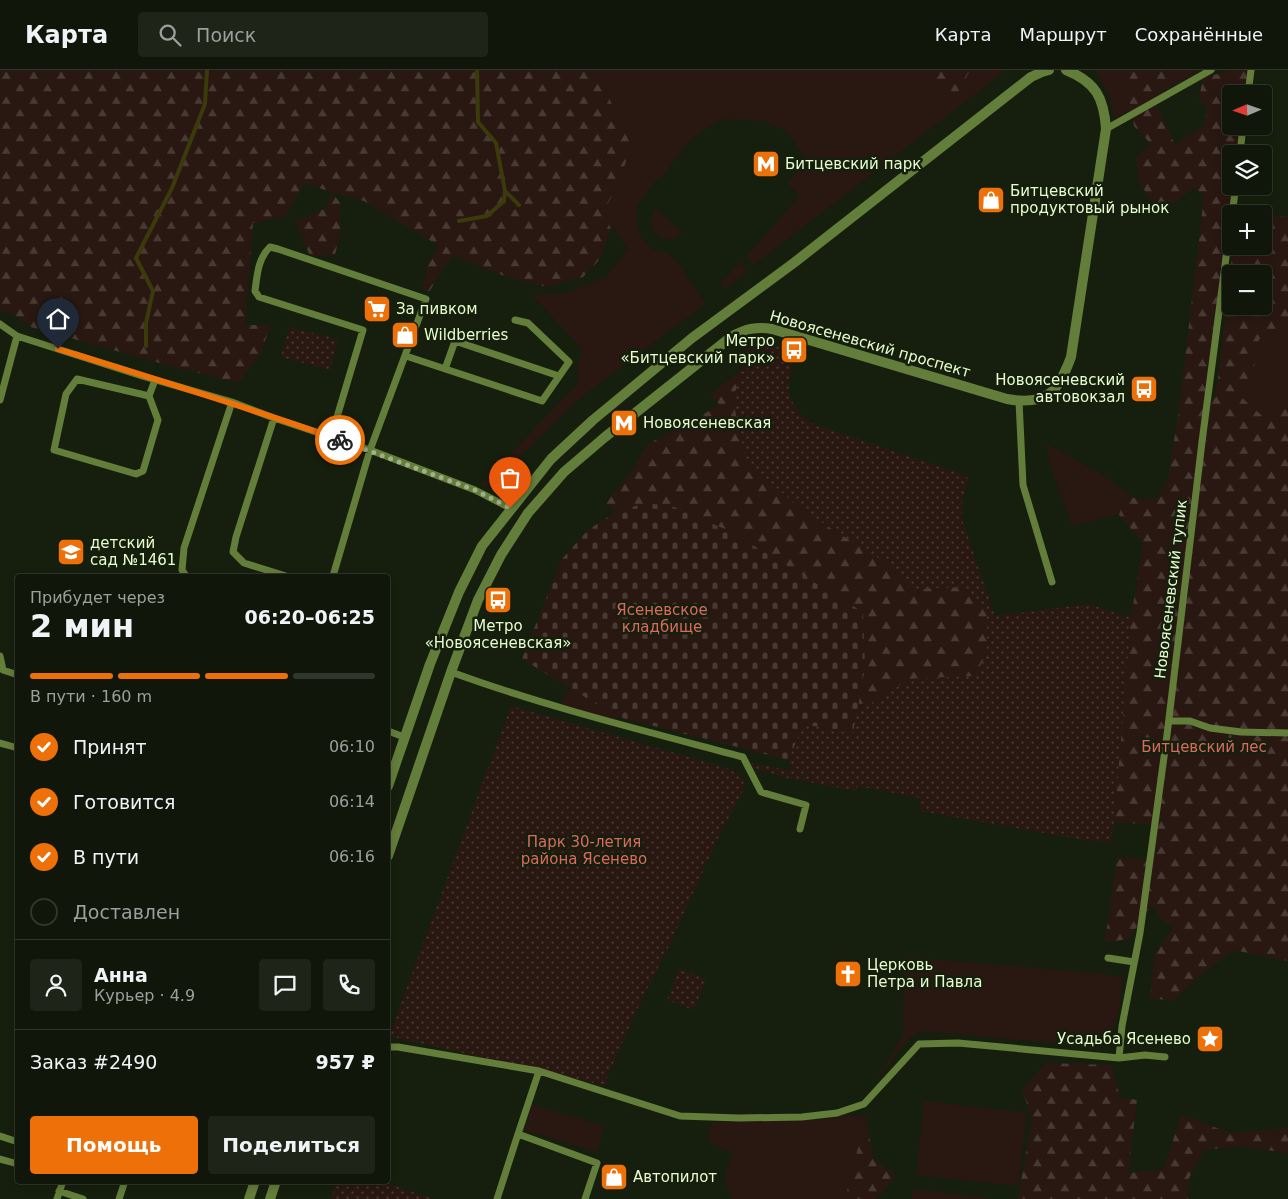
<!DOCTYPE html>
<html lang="ru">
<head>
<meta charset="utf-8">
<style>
  body { margin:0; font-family:"DejaVu Sans",sans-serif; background:#1e2418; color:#f1f3f6; height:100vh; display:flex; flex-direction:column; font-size:19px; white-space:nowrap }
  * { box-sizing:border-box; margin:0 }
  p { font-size:16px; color:#9c9f9c }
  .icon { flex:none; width:28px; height:28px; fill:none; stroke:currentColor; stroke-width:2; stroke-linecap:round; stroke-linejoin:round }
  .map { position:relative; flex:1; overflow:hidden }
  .details { position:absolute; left:15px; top:504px; width:375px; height:610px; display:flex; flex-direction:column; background:#10170a; border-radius:5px; box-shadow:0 2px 8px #0003,0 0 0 1px #30362b }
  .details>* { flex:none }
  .needle { width:32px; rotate:268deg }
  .tools { position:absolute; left:1222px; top:15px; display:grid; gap:10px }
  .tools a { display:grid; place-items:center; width:50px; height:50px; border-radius:5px; background:#10170a; box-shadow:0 2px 8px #0003,0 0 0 1px #30362b; font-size:25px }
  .pin { position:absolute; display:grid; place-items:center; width:42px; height:42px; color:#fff; margin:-51px -21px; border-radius:50% 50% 50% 0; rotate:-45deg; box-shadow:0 0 5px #0007 }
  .pin .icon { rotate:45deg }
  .courier { position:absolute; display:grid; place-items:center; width:50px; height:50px; margin:-25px; border:4px solid #ee7009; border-radius:50%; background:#fff; color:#222; box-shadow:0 1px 6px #0007 }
  .headline em { font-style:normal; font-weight:700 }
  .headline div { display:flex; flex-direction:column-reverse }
  .headline { display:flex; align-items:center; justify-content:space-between; height:85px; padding:0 15px }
  h1 { font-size:32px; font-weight:700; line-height:38px }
  .bar { display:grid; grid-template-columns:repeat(4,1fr); gap:8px 5px; align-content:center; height:60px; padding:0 15px }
  .bar i { height:6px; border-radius:4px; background:#30362b }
  .bar .current { background:#ee7009 }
  .bar p { grid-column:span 4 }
  .line { display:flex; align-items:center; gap:12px; padding:0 15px; border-top:1px solid #30362b }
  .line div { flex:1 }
  .round { display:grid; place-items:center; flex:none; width:52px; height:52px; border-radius:5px; background:#1e2418 }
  ol { padding:0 15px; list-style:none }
  li { display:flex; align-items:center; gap:15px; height:55px }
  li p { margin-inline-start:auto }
  li .icon { padding:5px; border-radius:50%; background:#ee7009; color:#fff; stroke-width:4 }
  li:last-child { color:#9c9f9c }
  li i { width:28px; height:28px; border:2px solid #30362b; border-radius:50% }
  .cta { display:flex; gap:10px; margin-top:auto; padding:10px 15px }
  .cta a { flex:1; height:58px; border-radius:5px; background:#ee7009; color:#fff; font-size:20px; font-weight:700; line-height:58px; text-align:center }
  .cta a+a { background:#1e2418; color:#f1f3f6 }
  header { display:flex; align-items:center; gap:30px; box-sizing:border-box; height:70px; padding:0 25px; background:#10170a; border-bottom:1px solid #30362b }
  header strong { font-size:24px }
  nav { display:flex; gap:28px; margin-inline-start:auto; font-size:18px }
  .search { width:350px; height:45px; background:#1e2418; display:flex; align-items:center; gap:12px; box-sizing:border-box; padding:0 18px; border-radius:5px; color:#9c9f9c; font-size:19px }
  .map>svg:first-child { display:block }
  .grass { fill:#291811 }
  .forest { fill:url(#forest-firs); fill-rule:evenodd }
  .cemetery { fill:url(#cemetery-stones) }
  .park { fill:url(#park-dots) }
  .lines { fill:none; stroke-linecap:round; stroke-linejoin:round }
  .stream { stroke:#3b3a0b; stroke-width:4 }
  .service { stroke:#637d3a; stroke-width:7 }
  .tertiary { stroke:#637d3a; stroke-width:10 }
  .done { stroke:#9eaf8a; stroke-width:5; stroke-dasharray:0 9 }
  .route { stroke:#ee7009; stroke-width:6 }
  .labels { text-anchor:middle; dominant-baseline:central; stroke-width:5; stroke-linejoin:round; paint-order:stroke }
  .poi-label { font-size:15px; fill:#e7fdce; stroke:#161f0d; text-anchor:start }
  .street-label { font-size:15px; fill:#e7fdce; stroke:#161f0d }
  .park-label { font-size:15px; fill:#da6a5d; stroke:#161f0d }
</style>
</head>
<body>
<header>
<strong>Карта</strong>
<div class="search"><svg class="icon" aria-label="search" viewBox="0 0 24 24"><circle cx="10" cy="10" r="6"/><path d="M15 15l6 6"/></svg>Поиск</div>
<nav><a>Карта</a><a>Маршрут</a><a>Сохранённые</a></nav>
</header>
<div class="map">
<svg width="1288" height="1129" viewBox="0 0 1288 1129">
  <defs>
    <pattern id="forest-firs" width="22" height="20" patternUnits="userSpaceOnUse" patternTransform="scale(1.25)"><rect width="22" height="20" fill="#291811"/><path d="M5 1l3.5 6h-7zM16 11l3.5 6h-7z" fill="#483a32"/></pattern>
    <pattern id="cemetery-stones" width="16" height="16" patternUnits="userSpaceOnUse" patternTransform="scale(1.25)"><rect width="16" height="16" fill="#291811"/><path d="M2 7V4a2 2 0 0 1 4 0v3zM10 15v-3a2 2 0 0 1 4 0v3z" fill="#483a32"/></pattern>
    <pattern id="park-dots" width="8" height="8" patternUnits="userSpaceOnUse" patternTransform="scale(1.25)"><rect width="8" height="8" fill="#291811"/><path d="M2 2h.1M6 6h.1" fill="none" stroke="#483a32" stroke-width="1.8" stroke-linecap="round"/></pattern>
  </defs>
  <rect width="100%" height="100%" fill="#161f0d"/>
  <path class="grass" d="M596 0H1006L754 195 746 187 800 125 787 114 807 89 786 61 765 51 723 49 697 64 687 73 663 106 655 111 637 136 636 155 642 169 653 180 667 183 680 196 705 234 580 328 487 418 481 415 579 312 577 306 581 278 532 225 564 224 607 206 628 180 614 157 611 159 603 141 618 117 631 75Z
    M1095 0H1201L1114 49 1109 24Z
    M656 139 683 163 673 169C654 170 645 155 656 139Z
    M741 191 747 202 724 219 722 212Z
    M1288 258V333H1286L1267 350 1240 326 1255 294 1259 269Z
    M1047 374 1099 403 1126 422 1119 445 1072 455 1049 392Z
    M570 618 618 647 614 650 561 634Z
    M904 887 1096 903 1123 908C1118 937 1122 972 1086 976L935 962H919L908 969 875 1013 903 965Z
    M924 1031 1027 1043 1018 1116 916 1105Z
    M532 1034 604 1056 597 1082 524 1060Z
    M847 1045 866 1047 849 1129H732L724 1109 733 1083 708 1071 712 1052 820 1050Z
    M913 1119 994 1129H912Z"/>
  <path class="forest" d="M0 0H596L631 75 618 117 603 141 611 159 599 190 583 207 547 217 507 207 452 185 429 222 423 219 427 196 438 175 364 131 332 122 340 133V163L335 185 310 186 295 152 326 138 331 122 305 113 284 148 253 153 245 255H270L262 281 239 313 170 296 31 257 16 246 0 240Z
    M921 0H970L958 24 942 23Z
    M1123 0H1181L1180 6 1154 29 1175 75 1203 56 1208 37 1199 30 1203 7 1223 3 1228 0H1248L1245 24H1231V56H1240L1237 84H1231L1232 116 1205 323 1209 339 1217 318 1233 176H1264V144L1288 147V258L1259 269 1255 294 1240 326 1267 350 1286 333H1288V891L1234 880 1196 908 1173 931 1150 928 1155 883 1173 858 1161 848 1151 835 1129 869 1105 872 1117 787 1150 790 1155 755 1114 752 1131 548 1143 473 1119 445 1126 423 1134 428 1152 430 1159 426 1168 408 1179 340 1204 126 1194 117 1176 132 1154 136 1139 111 1136 88 1151 74 1134 56ZM1231 204H1264V236H1231Z
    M739 302 750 307 801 439 886 493 910 519 960 517 987 537V583L975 606 910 609 857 642 865 597 863 542 731 462 674 437 647 433 617 441 605 434 630 404 648 374 720 335 710 325Z
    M1046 993 1111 995 1120 1027 1137 1030 1128 1103 1164 1099 1181 1045 1230 1063 1288 1058V1083L1240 1076 1204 1080 1189 1108 1188 1129H1018L1032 1048 1022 1020Z
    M866 1046 873 1089 896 1106 877 1129H845Z"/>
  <path class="cemetery" d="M647 433 674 437 731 462 863 542 865 597 853 664 803 654 789 690 618 647 522 589 562 489 588 460 617 441Z"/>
  <path class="park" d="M289 257 338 269 330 300 281 287Z
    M763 273 796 282C787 313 782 331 811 353L965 405 968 409 962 433V450L995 546 1089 534 1131 548 1114 752 1110 773 1101 771 1084 770 920 741V728L858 716 856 721 788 708 750 697 752 693 789 700V690L803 654 853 664 857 642 910 609 975 606 987 583V537L960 517 910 519 886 493 801 439 748 393 740 366 733 330 746 281 751 276Z
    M511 636 727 698 743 707 744 719 720 764 668 878 639 935 607 1007V1016L389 966Z
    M679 898 706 909 694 940 667 930Z
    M337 1111H380L433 1129H331Z"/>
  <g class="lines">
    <path class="stream" d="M505 121 519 135
      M459 151 487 146 504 131 505 121 496 73 478 52 477 0
      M146 276V253L153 221 136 188 172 118 205 34 207 0"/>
    <path class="service" d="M1248 24 1251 0
      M1106 59 1211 0
      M1240 84 1243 56
      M1232 144 1236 116
      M0 254 17 266 142 306 232 332 274 348 370 380 475 420 510 438
      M406 286 542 331 569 292 528 253 515 250
      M445 299 455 271 559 306
      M149 326 158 350 143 401 136 404 54 380 66 324 77 309 149 326 155 310
      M0 330 17 266
      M1019 331 1023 415 1052 512
      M274 348 236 467 233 482 244 493 286 506
      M331 367 363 260 259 227 255 221C257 206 258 188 270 177L278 179 426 229 370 380 333 506
      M186 506 182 500 184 478 232 332
      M0 586 3 600 18 605
      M451 602C547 637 645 661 743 687L761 722 806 735 800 759
      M1169 651H1190L1210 658 1241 662 1288 663
      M388 661 404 667
      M0 673 18 678
      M1108 888 1134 892
      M388 977H398L539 1001 680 1046 739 1048 802 1047 837 1043 864 1034 919 974 958 973 1119 988 1145 985 1165 987
      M1119 988 1122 956 1140 863 1167 665 1202 372 1231 149
      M539 1001 518 1064 597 1093 585 1129
      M0 1066 18 1072
      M0 1089 18 1094
      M59 1121 83 1129
      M57 1129 63 1111
      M119 1129 125 1111
      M497 1129 518 1064"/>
    <path class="tertiary" d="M388 716 430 594 459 522 482 476 551 389 593 350 692 268 795 192 1031 7 1042 2 1049 0
      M388 786 451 602 478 530 501 485 528 443 564 402 605 367 731 267C745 259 756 256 772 259L1007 329C1047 336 1058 322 1071 287L1106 59C1104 28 1096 12 1066 0
      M249 1129 255 1111
      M270 1129 276 1111"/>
  </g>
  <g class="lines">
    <path class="done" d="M340 370 475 420 510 438"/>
    <path class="route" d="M58 279C152 308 247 337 340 370"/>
  </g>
  <defs>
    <g id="metro-square" transform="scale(1.4375)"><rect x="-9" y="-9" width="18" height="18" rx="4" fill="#ee7009" stroke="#161f0d"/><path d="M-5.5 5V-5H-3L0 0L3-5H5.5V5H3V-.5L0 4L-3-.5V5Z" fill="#fff"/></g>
    <g id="shop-square" transform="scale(1.4375)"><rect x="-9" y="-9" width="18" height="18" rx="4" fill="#ee7009" stroke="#161f0d"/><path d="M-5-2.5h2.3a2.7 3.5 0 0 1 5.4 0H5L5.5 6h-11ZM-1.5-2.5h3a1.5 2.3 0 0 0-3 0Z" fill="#fff"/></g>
    <g id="supermarket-square" transform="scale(1.4375)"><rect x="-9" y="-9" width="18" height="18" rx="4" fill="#ee7009" stroke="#161f0d"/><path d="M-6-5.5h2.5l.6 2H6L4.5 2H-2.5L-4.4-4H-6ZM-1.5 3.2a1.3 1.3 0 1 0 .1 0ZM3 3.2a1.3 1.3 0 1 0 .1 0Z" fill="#fff"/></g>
    <g id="bus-square" transform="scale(1.4375)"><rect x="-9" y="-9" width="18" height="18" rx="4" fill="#ee7009" stroke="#161f0d"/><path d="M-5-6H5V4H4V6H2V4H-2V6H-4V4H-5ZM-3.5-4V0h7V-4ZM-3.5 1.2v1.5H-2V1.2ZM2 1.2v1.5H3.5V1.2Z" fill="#fff"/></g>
    <g id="school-square" transform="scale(1.4375)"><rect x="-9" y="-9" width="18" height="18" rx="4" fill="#ee7009" stroke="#161f0d"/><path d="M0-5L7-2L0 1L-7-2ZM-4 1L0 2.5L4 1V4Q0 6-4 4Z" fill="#fff"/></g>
    <g id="church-square" transform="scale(1.4375)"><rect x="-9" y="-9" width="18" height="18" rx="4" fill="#ee7009" stroke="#161f0d"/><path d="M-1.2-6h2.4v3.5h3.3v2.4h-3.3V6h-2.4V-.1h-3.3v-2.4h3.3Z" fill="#fff"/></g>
    <g id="sight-square" transform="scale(1.4375)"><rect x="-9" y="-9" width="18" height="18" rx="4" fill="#ee7009" stroke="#161f0d"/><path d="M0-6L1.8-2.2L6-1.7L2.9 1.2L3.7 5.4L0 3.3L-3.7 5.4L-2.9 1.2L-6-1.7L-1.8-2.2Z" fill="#fff"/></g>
  </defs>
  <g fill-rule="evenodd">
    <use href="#metro-square" x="766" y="94"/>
    <use href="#shop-square" x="991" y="130"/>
    <use href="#supermarket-square" x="377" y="239"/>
    <use href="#shop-square" x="405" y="265"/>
    <use href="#bus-square" x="794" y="280"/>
    <use href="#bus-square" x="1144" y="319"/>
    <use href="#metro-square" x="624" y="353"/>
    <use href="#school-square" x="71" y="482"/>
    <use href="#bus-square" x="498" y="530"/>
    <use href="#church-square" x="848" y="904"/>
    <use href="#sight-square" x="1210" y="969"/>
    <use href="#shop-square" x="614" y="1107"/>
  </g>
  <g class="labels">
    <g class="poi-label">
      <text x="785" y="94">Битцевский парк</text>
      <text x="1010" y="121">Битцевский<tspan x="1010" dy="17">продуктовый рынок</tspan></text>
      <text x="396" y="239">За пивком</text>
      <text x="424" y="265">Wildberries</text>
      <text x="775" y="271" text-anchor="end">Метро<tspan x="775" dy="17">«Битцевский парк»</tspan></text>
      <text x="1125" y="310" text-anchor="end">Новоясеневский<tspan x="1125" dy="17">автовокзал</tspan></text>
      <text x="643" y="353">Новоясеневская</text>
      <text x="90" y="473">детский<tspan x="90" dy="17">сад №1461</tspan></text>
      <text x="498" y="556" text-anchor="middle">Метро<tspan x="498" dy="17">«Новоясеневская»</tspan></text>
      <text x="867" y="895">Церковь<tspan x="867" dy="17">Петра и Павла</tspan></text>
      <text x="1191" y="969" text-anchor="end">Усадьба Ясенево</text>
      <text x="633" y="1107">Автопилот</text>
    </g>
    <g class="street-label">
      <text transform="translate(870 274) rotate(16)">Новоясеневский проспект</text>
      <text transform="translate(1171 519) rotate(-83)">Новоясеневский тупик</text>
    </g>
    <g class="park-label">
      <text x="662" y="540">Ясеневское<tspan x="662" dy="17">кладбище</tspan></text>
      <text x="1204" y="677">Битцевский лес</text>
      <text x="584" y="772">Парк 30-летия<tspan x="584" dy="17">района Ясенево</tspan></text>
    </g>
  </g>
</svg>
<div class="tools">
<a><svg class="needle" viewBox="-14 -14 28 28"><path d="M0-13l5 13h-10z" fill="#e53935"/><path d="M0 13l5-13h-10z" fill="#9c9f9c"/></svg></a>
<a><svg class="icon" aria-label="layers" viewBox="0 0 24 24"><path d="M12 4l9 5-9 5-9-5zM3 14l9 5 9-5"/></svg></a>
<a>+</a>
<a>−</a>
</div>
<div class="pin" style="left:510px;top:438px;background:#ea580c"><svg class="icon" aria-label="bag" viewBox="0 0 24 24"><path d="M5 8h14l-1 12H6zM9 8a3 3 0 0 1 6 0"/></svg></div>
<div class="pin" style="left:58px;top:279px;background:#1f2937"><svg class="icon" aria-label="home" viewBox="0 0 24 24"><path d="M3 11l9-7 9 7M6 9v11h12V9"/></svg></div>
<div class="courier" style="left:340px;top:370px"><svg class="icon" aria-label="bike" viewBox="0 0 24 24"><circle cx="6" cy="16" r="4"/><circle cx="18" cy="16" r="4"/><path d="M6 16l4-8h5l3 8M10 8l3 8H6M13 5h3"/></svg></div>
<section class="details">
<div class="headline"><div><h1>2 мин</h1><p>Прибудет через</p></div><em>06:20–06:25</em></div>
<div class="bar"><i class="current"></i><i class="current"></i><i class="current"></i><i></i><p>В пути · 160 m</p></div>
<ol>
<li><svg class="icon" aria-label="check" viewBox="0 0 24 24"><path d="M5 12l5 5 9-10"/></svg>Принят<p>06:10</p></li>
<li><svg class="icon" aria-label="check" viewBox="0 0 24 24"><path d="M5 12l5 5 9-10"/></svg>Готовится<p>06:14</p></li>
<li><svg class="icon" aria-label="check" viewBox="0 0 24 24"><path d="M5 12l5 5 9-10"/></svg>В пути<p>06:16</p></li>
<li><i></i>Доставлен</li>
</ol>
<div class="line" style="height:90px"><a class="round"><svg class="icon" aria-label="person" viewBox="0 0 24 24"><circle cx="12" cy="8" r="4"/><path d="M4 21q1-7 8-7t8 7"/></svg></a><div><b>Анна</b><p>Курьер · 4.9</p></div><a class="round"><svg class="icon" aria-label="chat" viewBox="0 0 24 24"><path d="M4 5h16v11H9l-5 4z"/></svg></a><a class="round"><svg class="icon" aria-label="phone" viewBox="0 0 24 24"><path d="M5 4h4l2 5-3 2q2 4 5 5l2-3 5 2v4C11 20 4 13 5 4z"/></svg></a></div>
<div class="line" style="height:65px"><div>Заказ #2490</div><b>957 ₽</b></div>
<div class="cta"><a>Помощь</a><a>Поделиться</a></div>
</section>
</div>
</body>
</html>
